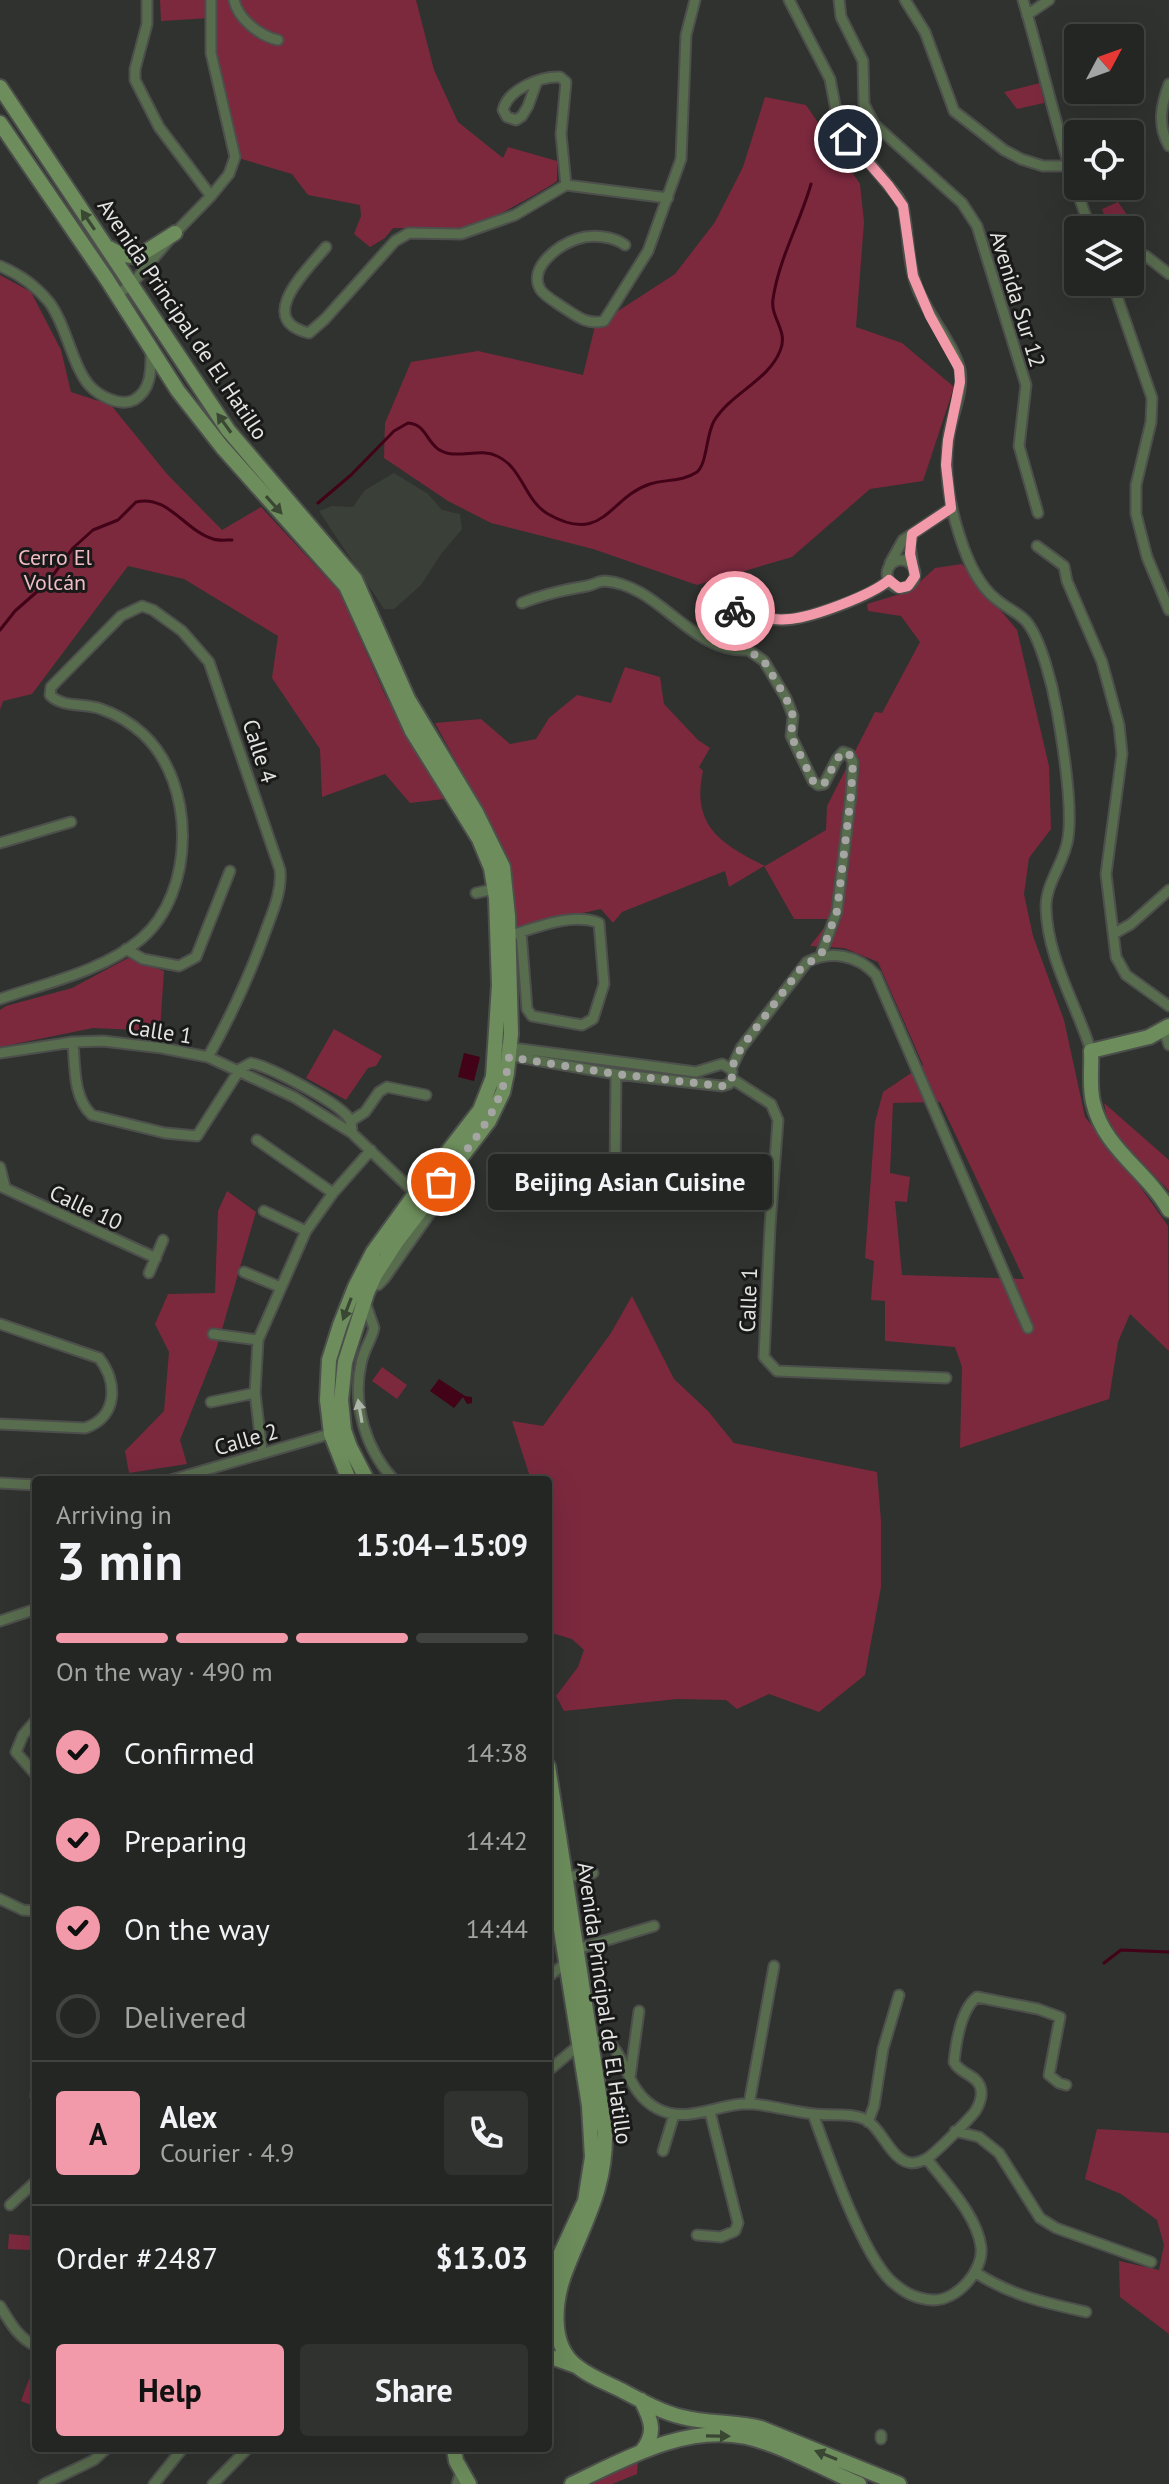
<!DOCTYPE html>
<html lang="en">
<head>
<meta charset="utf-8">
<style>
  body { margin:0; font-family:"PT Sans",sans-serif; background:#2f322f; color:#f1f3f6; height:100vh; display:flex; flex-direction:column; font-size:30px; white-space:nowrap }
  * { box-sizing:border-box; margin:0 }
  p { font-size:26px; color:#a3a5a5 }
  .icon { flex:none; width:44px; height:44px; fill:none; stroke:currentColor; stroke-width:2; stroke-linecap:round; stroke-linejoin:round }
  .map { position:relative; flex:1; overflow:hidden }
  .details { position:absolute; left:32px; top:1476px; width:520px; height:976px; display:flex; flex-direction:column; background:#232622; border-radius:8px; box-shadow:0 8px 32px #0002,0 0 0 2px #404340 }
  .details>* { flex:none }
  .needle { width:52px; rotate:49deg }
  .controls { position:absolute; left:1064px; top:24px; display:grid; gap:16px }
  .controls a { display:grid; place-items:center; width:80px; height:80px; border-radius:8px; background:#232622; box-shadow:0 8px 32px #0002,0 0 0 2px #404340; font-size:40px }
  .pin { position:absolute; display:grid; place-items:center; width:68px; height:68px; color:#fff; margin:-34px; border:4px solid #fff; border-radius:50%; box-shadow:0 2px 8px #0007 }
  .courier { position:absolute; display:grid; place-items:center; width:80px; height:80px; margin:-40px; border:6px solid #f39aaa; border-radius:50%; background:#fff; color:#222; box-shadow:0 2px 10px #0007 }
  .bubble { position:absolute; height:56px; border-radius:8px; background:#232622; box-shadow:0 8px 32px #0002,0 0 0 2px #404340; font-size:26px; font-weight:700; line-height:56px; text-align:center }
  .overview em { font-style:normal; font-weight:700 }
  .overview div { display:flex; flex-direction:column-reverse }
  .overview { display:flex; align-items:center; justify-content:space-between; height:136px; padding:0 24px }
  h1 { font-size:52px; font-weight:700; line-height:60px }
  .bar { display:grid; grid-template-columns:repeat(4,1fr); gap:12px 8px; align-content:center; height:96px; padding:0 24px }
  .bar i { height:10px; border-radius:6px; background:#404340 }
  .bar .on { background:#f39aaa }
  .bar p { grid-column:span 4 }
  .line { display:flex; align-items:center; gap:20px; padding:0 24px; border-top:2px solid #404340 }
  .line div { flex:1 }
  .round { display:grid; place-items:center; flex:none; width:84px; height:84px; border-radius:8px; background:#2f322f }
  ol { padding:0 24px; list-style:none }
  li { display:flex; align-items:center; gap:24px; height:88px }
  li p { margin-inline-start:auto }
  li .icon { padding:8px; border-radius:50%; background:#f39aaa; color:#111; stroke-width:4 }
  li:last-child { color:#a3a5a5 }
  li i { width:44px; height:44px; border:4px solid #404340; border-radius:50% }
  .button { display:flex; gap:16px; margin-top:auto; padding:16px 24px }
  .button a { flex:1; height:92px; border-radius:8px; background:#f39aaa; color:#111; font-size:32px; font-weight:700; line-height:92px; text-align:center }
  .button a+a { background:#2f322f; color:#f1f3f6 }
  .map>svg:first-child { display:block }
  .built { fill:#3a4038 }
  .green { fill:#7c293e; fill-rule:evenodd }
  .water { fill:#420218 }
  .lines { fill:none; stroke-linecap:round; stroke-linejoin:round }
  .stream { stroke:#420218; stroke-width:3 }
  .minor-casing { stroke:#4c4f4b; stroke-width:13 }
  .secondary-casing { stroke:#4c4f4b; stroke-width:18 }
  .minor { stroke:#586c4e; stroke-width:9 }
  .secondary { stroke:#6d8d5c; stroke-width:14 }
  .oneway { fill:#3a4733 }
  .oneway2 { fill:#acb5a7 }
  .done { stroke:#a5a6a4; stroke-width:8; stroke-dasharray:0 14.4 }
  .route { stroke:#f39aaa; stroke-width:10 }
  .labels { text-anchor:middle; dominant-baseline:central; stroke-width:6; stroke-linejoin:round; paint-order:stroke }
  .street-label { font-size:22px; fill:#e4e5e3; stroke:#181918 }
  .park-label { font-size:22px; fill:#f0bdc5; stroke:#181918 }
</style>
</head>
<body>
<div class="map">
<svg width="1169" height="2484" viewBox="0 0 1169 2484">
  <rect width="100%" height="100%" fill="#2f322e"/>
  <path class="built" d="M394 473 428 494 442 510 460 514 462 529 441 554 421 585 394 609H384L319 511 332 506 353 507 365 490Z"/>
  <path class="green" d="M160 0H416L434 70 458 122 503 158 508 147 557 161V181C540 193 474 230 456 230 435 231 414 228 393 228L385 238 370 247 354 234 361 216 360 205 308 195 292 174 235 157 222 102 211 18 161 21Z
    M1040 83 1044 103 1017 109 1004 92Z
    M765 97 806 105 860 184 864 222 856 327 902 343 954 387 923 481 870 489 792 557 697 585 593 549 491 523 448 501 384 458 385 423 411 362 478 351 583 375 595 326 675 274 715 222 743 167Z
    M1118 202 1142 236 1145 249 1130 248V230H1109L1102 209Z
    M0 275 31 292 61 350 71 392 111 405 167 474 222 530 261 507 339 591 385 695 444 799 410 803 385 774 322 797 320 749 272 678 278 636 184 579 128 566 32 694 3 701 0 710Z
    M962 564 1017 630 1049 766 1051 829 1029 858 1024 894 1033 936 1064 1020 1085 1117 1131 1174 1168 1226 1169 1351 1130 1314 1118 1342 1109 1399 960 1448 962 1367 955 1347 885 1341V1301L871 1300 874 1261 865 1258 875 1122 883 1092 923 1065 878 962 844 948 810 946 831 919H794L764 866 729 887 725 871 622 912 613 923 601 909 514 928 507 855 435 723 481 719 510 744 536 739 549 718 577 695 611 703 625 667 660 677 664 704 698 740 710 748 699 767 703 771C691 826 721 844 765 866L826 830 827 806 875 712 882 713 920 642 901 616 868 611 867 604 910 591 935 568ZM940 1102 1024 1279 902 1275 895 1201 907 1202 910 1177 890 1173 893 1103Z
    M128 958 164 971 160 1031 93 1028 0 1047V1010L6 1006 72 988Z
    M334 1029 382 1056 376 1066 368 1068 346 1100 306 1078Z
    M1104 1103 1169 1160V1191L1109 1127Z
    M227 1191 256 1212 216 1350 180 1440 187 1464 129 1473 125 1451 164 1411 169 1352 155 1324 168 1294 215 1293 218 1211Z
    M632 1296 674 1379 708 1411 734 1443 877 1472 881 1521V1587L865 1675 819 1712 769 1694 737 1709 726 1700 677 1699 564 1711 556 1696 578 1667 584 1650 572 1639 548 1632V1480H531L512 1421 543 1426 611 1333Z
    M382 1367 407 1385 397 1399 372 1381Z
    M1097 2129 1169 2133V2334L1120 2297 1119 2261 1159 2270 1164 2245 1157 2220 1121 2194 1085 2179Z
    M9 2234 32 2236 31 2250 8 2249Z
    M29 2379 36 2382V2407L21 2401Z
    M638 2459 637 2474 612 2484H585Z"/>
  <path class="water" d="M464 1053 480 1057 474 1081 458 1077Z
    M439 1379 465 1396 472 1397V1403L467 1404 463 1397 454 1408 430 1391Z"/>
  <g class="lines">
    <path class="stream" d="M318 503 351 475 394 431 408 423C425 424 426 440 438 449 455 461 479 447 497 456 523 468 524 500 548 514 604 546 609 497 650 484 666 479 682 482 697 472 707 464 706 435 714 421 731 393 768 381 780 351 789 331 770 318 773 299 779 258 800 223 811 184
      M0 630 15 611 48 582 73 548 93 530 118 520 136 502C168 494 185 531 213 539 219 541 226 540 232 540
      M1104 1963 1121 1950 1169 1952"/>
    <g class="minor-casing">
      <path id="minor" d="M147 0V24L135 69V80L159 127 211 196
        M234 0C238 19 260 36 278 40
        M789 0 830 79 839 126 898 197 903 206C909 234 907 263 918 290 929 316 954 344 960 370 964 391 952 415 949 435 943 470 949 504 960 537 967 559 977 584 996 599 1005 607 1017 612 1025 620 1041 637 1053 688 1057 711 1063 745 1073 805 1068 838 1065 862 1046 882 1046 907 1047 958 1076 1003 1091 1051
        M839 0 841 17 863 61 864 104 874 124 962 203 977 226 1026 385 1019 446 1038 513
        M905 0 925 32 954 111 1004 150 1021 159 1043 166H1070
        M1023 0C1046 77 1062 155 1091 230
        M1027 15 1049 0
        M536 84 528 106 522 116 516 120 507 117 503 110C508 89 541 76 560 77L566 82 561 134 566 185
        M1169 84C1161 105 1157 125 1169 146
        M625 245C613 236 592 234 577 239 559 245 528 267 540 289 544 296 557 303 564 308 578 317 587 325 604 321L648 251 681 159 686 35 695 0
        M326 247C307 270 254 320 309 333L325 319 395 241 409 233 461 234 515 215 566 185 668 198
        M1130 258 1146 256 1169 274
        M0 266C19 274 36 286 49 302 66 324 72 365 89 385 99 396 120 407 134 400 152 390 151 369 151 350
        M1112 282 1152 398 1151 422 1136 485V514L1147 557 1169 610
        M116 295 131 285 175 233 211 196 229 174 235 157 211 53V0
        M912 534 910 546 913 566
        M1037 546 1064 566 1067 581 1102 662 1119 725 1122 754 1106 874 1116 957 1126 975 1169 1006
        M887 574a14 14 0 1 1 28 0a14 14 0 1 1-28 0Z
        M890 563 903 540 951 508
        M522 603C544 594 563 590 587 586 593 585 598 581 605 581 660 585 691 653 747 650
        M0 843 71 822
        M476 893 494 889
        M1115 933 1131 924 1169 890
        M509 936C535 928 572 912 599 923L604 984 593 1019 582 1025 532 1016 527 1009 521 932
        M126 949 143 959 179 966 196 957 230 871
        M821 955 837 911 851 795 853 762 849 754 843 752 837 759 824 784 818 785 813 781 791 736 793 716 786 698 764 661 722 632 713 621 717 613 726 609C745 614 763 619 782 620 807 620 870 597 889 580
        M0 999C46 983 103 971 141 939 196 892 196 783 143 734 132 724 116 714 101 709 85 703 62 708 50 695L51 687 121 616 142 606 153 610 182 631 209 662 280 870C282 891 273 911 266 930 250 975 231 1016 208 1057
        M1164 1030 1169 1045
        M73 1042C75 1066 73 1098 92 1115L165 1133 197 1136 240 1069 251 1063C270 1067 342 1104 350 1120 351 1122 352 1130 352 1133
        M506 1047 696 1072 722 1064 731 1069 732 1072
        M0 1053 73 1042 103 1041 162 1048 208 1057 294 1097 352 1133 418 1196
        M505 1055 616 1074 722 1086 729 1084 732 1079
        M731 1069 741 1048 807 962C831 950 858 955 876 975L1028 1328
        M732 1079 771 1104 778 1120 770 1226 764 1357 777 1371 946 1378
        M351 1121 365 1112 379 1092 387 1087 426 1095
        M257 1140 333 1193
        M0 1167 5 1187
        M615 1175 616 1074
        M0 1186 156 1258
        M264 1211 306 1231
        M244 1272 280 1287
        M149 1273 163 1240
        M371 1285H378L384 1279 433 1209
        M365 1302 374 1328C371 1341 363 1351 361 1364 352 1404 366 1450 394 1480
        M0 1324 99 1358C118 1382 118 1417 85 1428L0 1424
        M213 1334 258 1340
        M211 1402 255 1393
        M262 1452 255 1393 258 1340 306 1231 333 1193 371 1150
        M171 1480 333 1433
        M0 1483 36 1485
        M0 1621 36 1609
        M36 1720 23 1735 16 1752 36 1775
        M566 1877 593 1873
        M0 1899 23 1910 36 1911
        M577 1949 654 1926
        M548 1977 566 1963
        M548 2071 579 2045 603 2039C627 2050 624 2092 658 2109 689 2125 722 2101 753 2104 774 2106 794 2112 814 2114 830 2116 853 2112 868 2121 883 2131 892 2162 912 2163 917 2163 925 2160 929 2157 937 2151 971 2118 976 2110 980 2103 983 2094 980 2086 975 2074 960 2074 954 2062 956 2042 961 2009 977 1997L1038 2009 1060 2017 1049 2075 1059 2083 1066 2085
        M630 2077 639 2011
        M36 2094V2097
        M749 2104 774 1966
        M813 2114C828 2155 861 2251 890 2280 903 2292 915 2299 933 2300 957 2301 984 2270 981 2247 977 2215 946 2184 927 2159
        M868 2122 874 2106 883 2049 899 1995
        M955 2131 979 2137 999 2153 1040 2218 1056 2228 1151 2262
        M663 2151 674 2115
        M10 2205 36 2181
        M697 2235 721 2237 735 2231 738 2223 710 2112
        M975 2272C1009 2295 1046 2303 1086 2312
        M0 2306C10 2322 18 2338 36 2346
        M881 2439V2435
        M44 2484 94 2460 107 2448
        M154 2484 183 2448
        M213 2484 248 2448
        M457 2484 461 2471"/>
    </g>
    <g class="secondary-casing">
      <path id="secondary" d="M0 87 228 430 355 579 408 699 476 812 503 867 508 916 511 1034 507 1073 503 1092 489 1121 397 1241 375 1275 367 1293 345 1362 341 1400 344 1430 350 1447 367 1480
        M0 123 106 278 178 391 222 447 346 586 412 731 479 839 491 868 496 898 499 985 493 1077 480 1110 415 1194 373 1252 355 1287 340 1325 329 1360 327 1400 331 1434 349 1480
        M109 248 120 254 137 257 175 233
        M1169 1026 1149 1037 1091 1051C1092 1068 1089 1085 1093 1102 1103 1148 1147 1171 1169 1210
        M548 1766 605 2132C606 2186 587 2217 568 2265 555 2295 547 2345 578 2367 590 2377 607 2383 621 2390 640 2400 661 2412 682 2417 708 2424 735 2421 761 2428L899 2484
        M548 1848 589 2106 592 2157 585 2201 548 2281
        M548 2356 576 2366
        M641 2400C651 2419 657 2433 642 2451
        M454 2448 456 2461 469 2484
        M572 2484C625 2459 685 2424 746 2437 785 2446 823 2469 859 2484"/>
    </g>
    <use href="#minor" class="minor"/>
    <use href="#secondary" class="secondary"/>
  </g>
  <defs><path id="oneway-solid" d="M-6-.8H1V-3.2L6.5 0L1 3.2V.8H-6Z" transform="scale(2)"/></defs>
  <g class="oneway">
    <use href="#oneway-solid" transform="translate(88 220) rotate(-124)"/>
    <use href="#oneway-solid" transform="translate(224 423) rotate(-126)"/>
    <use href="#oneway-solid" transform="translate(274 505) rotate(48)"/>
    <use href="#oneway-solid" transform="translate(347 1309) rotate(111)"/>
    <use href="#oneway-solid" transform="translate(718 2436) rotate(1)"/>
    <use href="#oneway-solid" transform="translate(826 2455) rotate(-158)"/>
  </g>
  <use class="oneway2" href="#oneway-solid" transform="translate(360 1411) rotate(-100)"/>
  <g class="lines">
    <path class="done" d="M441 1182C472 1143 504 1109 509 1057L616 1074 722 1086 729 1084 732 1079 731 1069 741 1048 802 967 821 955 837 911 851 795 853 762 849 754 843 752 837 759 824 784 818 785 813 781 791 736 793 716 786 698 764 661 722 632 713 621 717 613 726 609 735 611"/>
    <path class="route" d="M735 611C753 616 771 621 790 619 813 617 872 595 889 580L899 588 908 586 915 576 910 554 912 534 951 508 946 465 948 440 960 382 959 368 930 316 913 276 903 206 888 185 848 139"/>
  </g>
  <g class="labels">
    <g class="street-label">
      <text transform="translate(1018 299) rotate(73)">Avenida Sur 12</text>
      <text transform="translate(183 319) rotate(56)">Avenida Principal de El Hatillo</text>
      <text transform="translate(260 751) rotate(72)">Calle 4</text>
      <text transform="translate(160 1031) rotate(9)">Calle 1</text>
      <text transform="translate(86 1207) rotate(25)">Calle 10</text>
      <text transform="translate(748 1300) rotate(-88)">Calle 1</text>
      <text transform="translate(246 1439) rotate(-16)">Calle 2</text>
      <text transform="translate(605 2003) rotate(82)">Avenida Principal de El Hatillo</text>
    </g>
    <g class="park-label">
      <text x="55" y="557">Cerro El<tspan x="55" dy="25">Volcán</tspan></text>
    </g>
  </g>
</svg>
<div class="controls">
<a><svg class="needle" viewBox="-14 -14 28 28"><path d="M0-13l5 13h-10z" fill="#e53935"/><path d="M0 13l5-13h-10z" fill="#a3a5a5"/></svg></a>
<a><svg class="icon" aria-label="locate" viewBox="0 0 24 24"><circle cx="12" cy="12" r="6"/><path d="M12 2v4M12 18v4M2 12h4M18 12h4"/></svg></a>
<a><svg class="icon" aria-label="layers" viewBox="0 0 24 24"><path d="M12 4l9 5-9 5-9-5zM3 14l9 5 9-5"/></svg></a>
</div>
<div class="pin" style="left:441px;top:1182px;background:#ea580c"><svg class="icon" aria-label="bag" viewBox="0 0 24 24"><path d="M5 8h14l-1 12H6zM9 8a3 3 0 0 1 6 0"/></svg></div>
<div class="pin" style="left:848px;top:139px;background:#1f2937"><svg class="icon" aria-label="home" viewBox="0 0 24 24"><path d="M3 11l9-7 9 7M6 9v11h12V9"/></svg></div>
<div class="courier" style="left:735px;top:611px"><svg class="icon" aria-label="bike" viewBox="0 0 24 24"><circle cx="6" cy="16" r="4"/><circle cx="18" cy="16" r="4"/><path d="M6 16l4-8h5l3 8M10 8l3 8H6M13 5h3"/></svg></div>
<div class="bubble" style="left:488px;top:1154px;width:284px">Beijing Asian Cuisine</div>
<section class="details">
<div class="overview"><div><h1>3 min</h1><p>Arriving in</p></div><em>15:04–15:09</em></div>
<div class="bar"><i class="on"></i><i class="on"></i><i class="on"></i><i></i><p>On the way · 490 m</p></div>
<ol>
<li><svg class="icon" aria-label="check" viewBox="0 0 24 24"><path d="M5 12l5 5 9-10"/></svg>Confirmed<p>14:38</p></li>
<li><svg class="icon" aria-label="check" viewBox="0 0 24 24"><path d="M5 12l5 5 9-10"/></svg>Preparing<p>14:42</p></li>
<li><svg class="icon" aria-label="check" viewBox="0 0 24 24"><path d="M5 12l5 5 9-10"/></svg>On the way<p>14:44</p></li>
<li><i></i>Delivered</li>
</ol>
<div class="line" style="height:144px"><b class="round" style="background:#f39aaa;color:#111">A</b><div><b>Alex</b><p>Courier · 4.9</p></div><a class="round"><svg class="icon" aria-label="phone" viewBox="0 0 24 24"><path d="M5 4h4l2 5-3 2q2 4 5 5l2-3 5 2v4C11 20 4 13 5 4z"/></svg></a></div>
<div class="line" style="height:104px"><div>Order #2487</div><b>$13.03</b></div>
<div class="button"><a>Help</a><a>Share</a></div>
</section>
</div>
</body>
</html>
